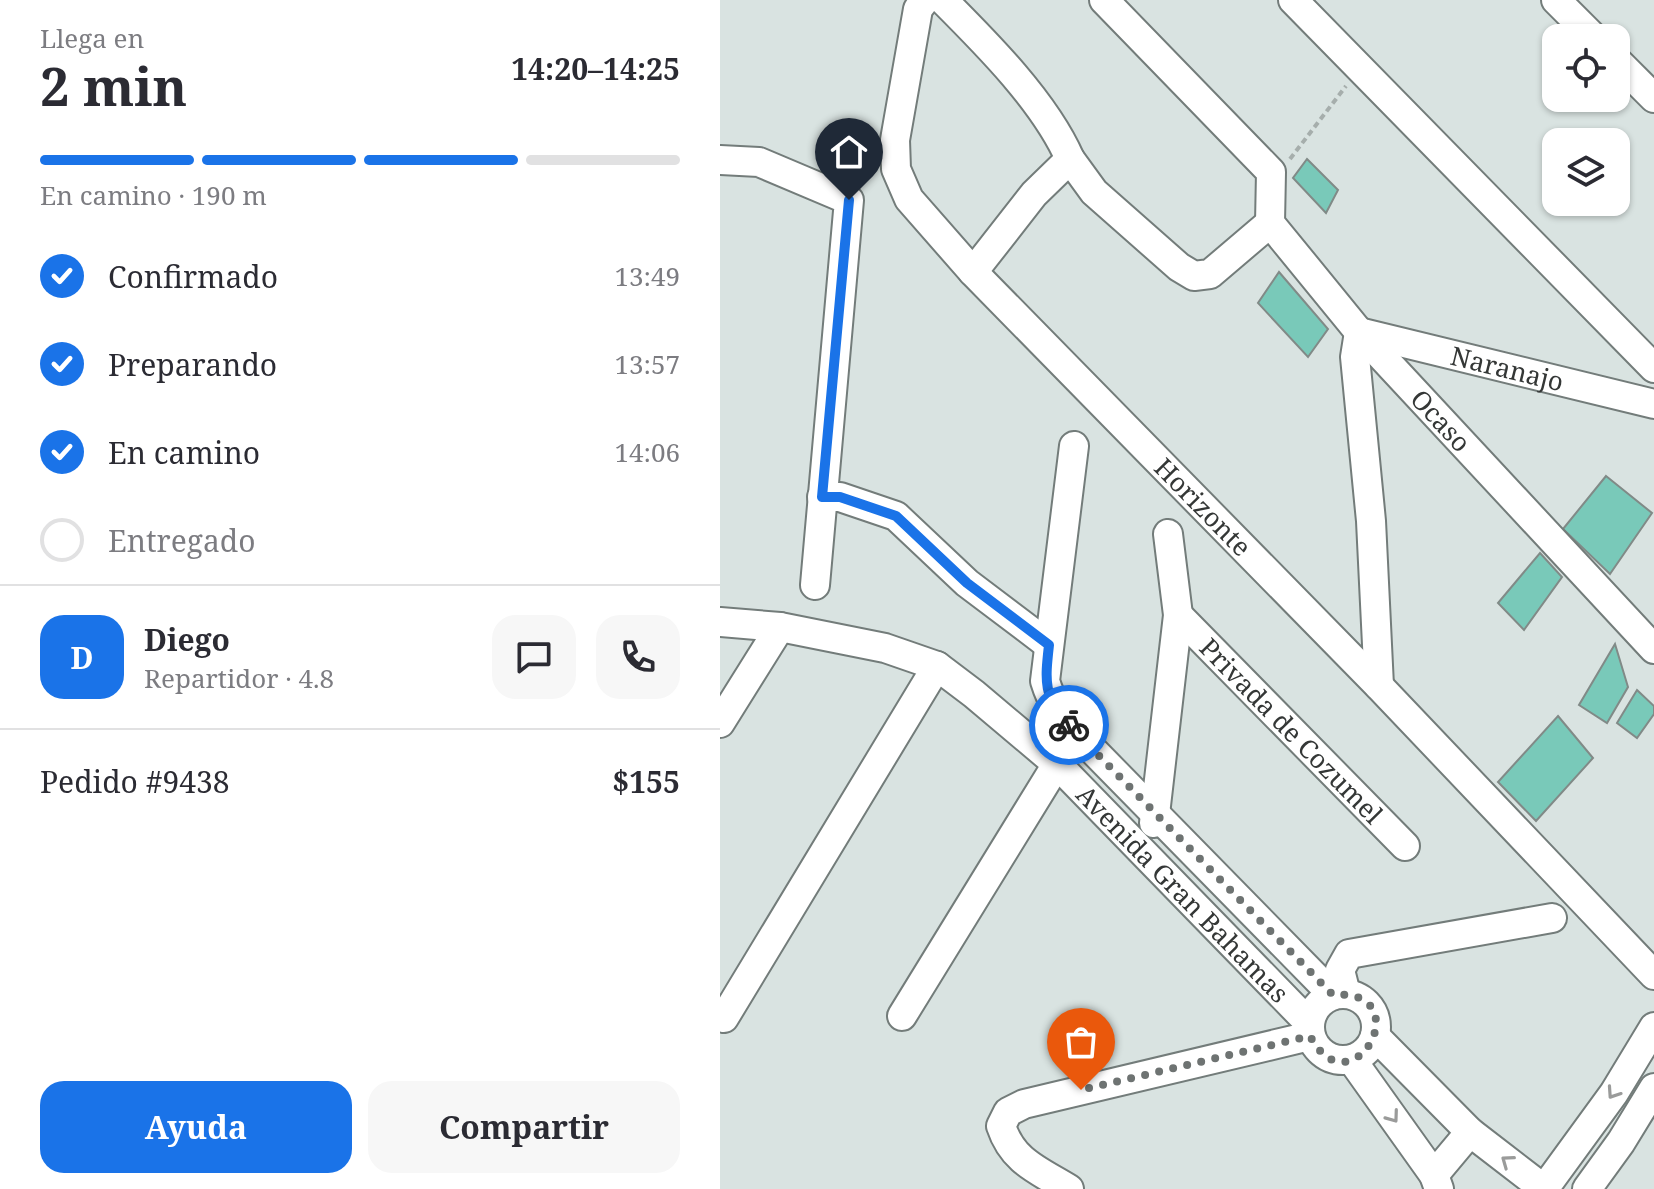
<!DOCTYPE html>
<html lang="es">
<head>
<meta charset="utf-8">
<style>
  body { margin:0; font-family:"Noto Serif",serif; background:#f7f7f7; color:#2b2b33; height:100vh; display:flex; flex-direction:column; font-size:30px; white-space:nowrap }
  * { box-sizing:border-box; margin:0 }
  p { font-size:26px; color:#7c7c81 }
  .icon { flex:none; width:44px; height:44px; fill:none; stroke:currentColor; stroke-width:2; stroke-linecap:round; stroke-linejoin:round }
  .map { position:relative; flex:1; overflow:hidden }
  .panel { display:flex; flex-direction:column; background:#fff; width:720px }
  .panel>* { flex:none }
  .controls { position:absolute; left:822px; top:24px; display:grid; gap:16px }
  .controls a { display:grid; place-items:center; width:88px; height:88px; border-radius:16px; background:#fff; box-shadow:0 2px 6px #0004; font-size:40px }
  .pin { position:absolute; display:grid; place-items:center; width:68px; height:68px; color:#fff; margin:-82px -34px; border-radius:50% 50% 50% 0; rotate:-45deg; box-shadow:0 0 8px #0007 }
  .pin .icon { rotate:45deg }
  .courier { position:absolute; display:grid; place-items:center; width:80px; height:80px; margin:-40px; border:6px solid #1a73e8; border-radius:50%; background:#fff; color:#222; box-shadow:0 2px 10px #0007 }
  .headline em { font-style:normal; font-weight:700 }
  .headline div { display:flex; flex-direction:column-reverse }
  .headline { display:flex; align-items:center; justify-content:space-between; height:136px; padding:0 40px }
  h1 { font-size:52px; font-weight:700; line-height:60px }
  .bar { display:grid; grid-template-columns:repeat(4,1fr); gap:12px 8px; align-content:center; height:96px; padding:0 40px }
  .bar i { height:10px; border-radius:6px; background:#e1e1e2 }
  .bar .on { background:#1a73e8 }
  .bar p { grid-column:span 4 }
  .line { display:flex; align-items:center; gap:20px; padding:0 40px; border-top:2px solid #e1e1e2 }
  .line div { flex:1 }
  .round { display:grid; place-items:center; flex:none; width:84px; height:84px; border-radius:24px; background:#f7f7f7 }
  ol { padding:0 40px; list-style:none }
  li { display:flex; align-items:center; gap:24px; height:88px }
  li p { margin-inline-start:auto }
  li .icon { padding:8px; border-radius:50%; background:#1a73e8; color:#fff; stroke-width:4 }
  li:last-child { color:#7c7c81 }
  li i { width:44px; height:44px; border:4px solid #e1e1e2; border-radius:50% }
  .action { display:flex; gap:16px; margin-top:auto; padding:16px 40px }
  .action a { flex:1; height:92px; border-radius:24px; background:#1a73e8; color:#fff; font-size:32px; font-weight:700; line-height:92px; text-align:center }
  .action a+a { background:#f7f7f7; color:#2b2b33 }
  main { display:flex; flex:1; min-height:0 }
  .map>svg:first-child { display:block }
  .building { fill:#79c9b9; stroke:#818a87; stroke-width:2 }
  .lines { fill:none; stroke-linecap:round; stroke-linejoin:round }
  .minor-casing { stroke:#737c7a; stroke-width:32 }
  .path { stroke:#a6aeac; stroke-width:4; stroke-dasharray:6 4; stroke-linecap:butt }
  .minor { stroke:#fff; stroke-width:28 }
  .oneway { stroke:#9a9b9a }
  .done { stroke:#6e7372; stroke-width:8; stroke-dasharray:0 14.4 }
  .route { stroke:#1a73e8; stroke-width:10 }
  .labels { text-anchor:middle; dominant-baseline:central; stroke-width:8; stroke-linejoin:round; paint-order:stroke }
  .street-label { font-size:26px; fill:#343736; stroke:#fff }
</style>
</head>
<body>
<main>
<section class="panel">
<div class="headline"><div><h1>2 min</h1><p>Llega en</p></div><em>14:20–14:25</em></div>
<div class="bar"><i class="on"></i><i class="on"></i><i class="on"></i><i></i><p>En camino · 190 m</p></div>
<ol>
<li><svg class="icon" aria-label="check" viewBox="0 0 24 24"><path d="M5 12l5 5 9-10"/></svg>Confirmado<p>13:49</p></li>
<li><svg class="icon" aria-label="check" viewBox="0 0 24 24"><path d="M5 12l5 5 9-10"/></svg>Preparando<p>13:57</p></li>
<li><svg class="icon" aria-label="check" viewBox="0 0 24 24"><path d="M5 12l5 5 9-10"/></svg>En camino<p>14:06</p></li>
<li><i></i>Entregado</li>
</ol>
<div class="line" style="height:144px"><b class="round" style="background:#1a73e8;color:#fff">D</b><div><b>Diego</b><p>Repartidor · 4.8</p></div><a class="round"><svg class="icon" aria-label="chat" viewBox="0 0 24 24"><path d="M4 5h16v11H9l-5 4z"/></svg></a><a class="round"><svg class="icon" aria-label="phone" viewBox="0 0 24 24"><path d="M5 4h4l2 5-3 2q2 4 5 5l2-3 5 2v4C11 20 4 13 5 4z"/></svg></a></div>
<div class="line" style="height:104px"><div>Pedido #9438</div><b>$155</b></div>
<div class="action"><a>Ayuda</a><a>Compartir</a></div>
</section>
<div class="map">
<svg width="934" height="1189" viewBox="0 0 934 1189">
  <rect width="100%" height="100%" fill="#d9e3e1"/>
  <path class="building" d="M587 159 618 190 606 213 573 178Z
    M559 272 608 329 588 357 538 303Z
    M886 476 932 513 890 574 843 529Z
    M820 553 842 577 804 630 778 603Z
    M895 644 908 687 887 723 859 705Z
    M917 690 934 706V714L917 738 897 723Z
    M838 716 873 758 816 821 778 782Z"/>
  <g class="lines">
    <g class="minor-casing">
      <g id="minor">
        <path id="s1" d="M205 0 198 9 175 140 176 169 189 199 253 272 659 686 934 975"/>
        <path d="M223 0C267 44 325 102 350 159"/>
        <path id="s2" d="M384 0 551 172 550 223 639 332 934 649"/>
        <path d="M573 0 934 368"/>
        <path d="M836 0 874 38"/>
        <path d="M896 60 934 98"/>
        <path d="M0 160 39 162 129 200 95 585"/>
        <path d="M253 272 314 194 350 159 374 192 459 267 474 276 490 274 550 223"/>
        <path d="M354 446 325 681C332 704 343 719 359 736L613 995"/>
        <path d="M102 497H120L176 516 247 583 329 645"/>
        <path id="s3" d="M458 615 685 846"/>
        <path id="s4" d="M0 622 60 627 165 648 217 666 254 694 337 764 589 1023"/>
        <path id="s5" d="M659 686 651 521 635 357 639 332 934 404"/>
        <path d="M0 723 60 627"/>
        <path d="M434 823 458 615 448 534"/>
        <circle cx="623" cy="1027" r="33"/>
        <path d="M626 994 620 970 629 954 832 918"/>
        <path d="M182 1016 337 764"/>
        <path d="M4 1018 217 666"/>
        <path d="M655 1036 750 1132 824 1189"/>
        <path d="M632 1060 714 1175 719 1189"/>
        <path d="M714 1175 750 1132"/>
        <path d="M349 1189C318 1170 293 1162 281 1126L288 1112 304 1104 590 1036"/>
        <path d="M824 1189 894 1093 934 1027"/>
        <path d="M867 1189 901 1142 934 1088"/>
      </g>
    </g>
    <path class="path" d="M570 159 626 86"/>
    <use href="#minor" class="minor"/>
  </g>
  <defs><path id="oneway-chevron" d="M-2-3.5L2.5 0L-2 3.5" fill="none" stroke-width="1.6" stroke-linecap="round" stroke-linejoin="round" transform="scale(2)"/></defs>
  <g class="oneway">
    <use href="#oneway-chevron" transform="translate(893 1093) rotate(124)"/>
    <use href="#oneway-chevron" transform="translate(673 1117) rotate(54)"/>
    <use href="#oneway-chevron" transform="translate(787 1161) rotate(-144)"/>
  </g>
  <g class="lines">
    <path class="done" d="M349 725 613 995C702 988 632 1115 590 1036L361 1090"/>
    <path class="route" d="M129 200 102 497H120L176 516 247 583 329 645C325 681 323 697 349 725"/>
  </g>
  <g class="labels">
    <g class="street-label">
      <text stroke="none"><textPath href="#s5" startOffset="508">Naranajo</textPath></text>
      <text stroke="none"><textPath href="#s2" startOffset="552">Ocaso</textPath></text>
      <text stroke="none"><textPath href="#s1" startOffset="632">Horizonte</textPath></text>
      <text stroke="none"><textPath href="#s3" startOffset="162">Privada de Cozumel</textPath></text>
      <text stroke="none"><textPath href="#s4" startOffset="558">Avenida Gran Bahamas</textPath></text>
    </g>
  </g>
</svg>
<div class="controls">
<a><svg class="icon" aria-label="locate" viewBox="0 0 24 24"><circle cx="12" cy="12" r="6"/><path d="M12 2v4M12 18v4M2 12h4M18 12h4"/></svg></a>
<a><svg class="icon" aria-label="layers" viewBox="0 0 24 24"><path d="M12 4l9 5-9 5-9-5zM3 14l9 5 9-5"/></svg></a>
</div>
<div class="pin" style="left:361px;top:1090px;background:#ea580c"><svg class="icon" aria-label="bag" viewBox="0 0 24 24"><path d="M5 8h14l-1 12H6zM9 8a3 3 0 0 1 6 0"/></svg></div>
<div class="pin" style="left:129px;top:200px;background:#1f2937"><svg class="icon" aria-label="home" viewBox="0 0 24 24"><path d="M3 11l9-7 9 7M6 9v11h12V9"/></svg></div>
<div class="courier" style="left:349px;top:725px"><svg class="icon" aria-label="bike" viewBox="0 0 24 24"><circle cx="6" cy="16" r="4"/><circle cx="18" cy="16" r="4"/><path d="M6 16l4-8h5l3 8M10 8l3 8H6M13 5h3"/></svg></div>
</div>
</main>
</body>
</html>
